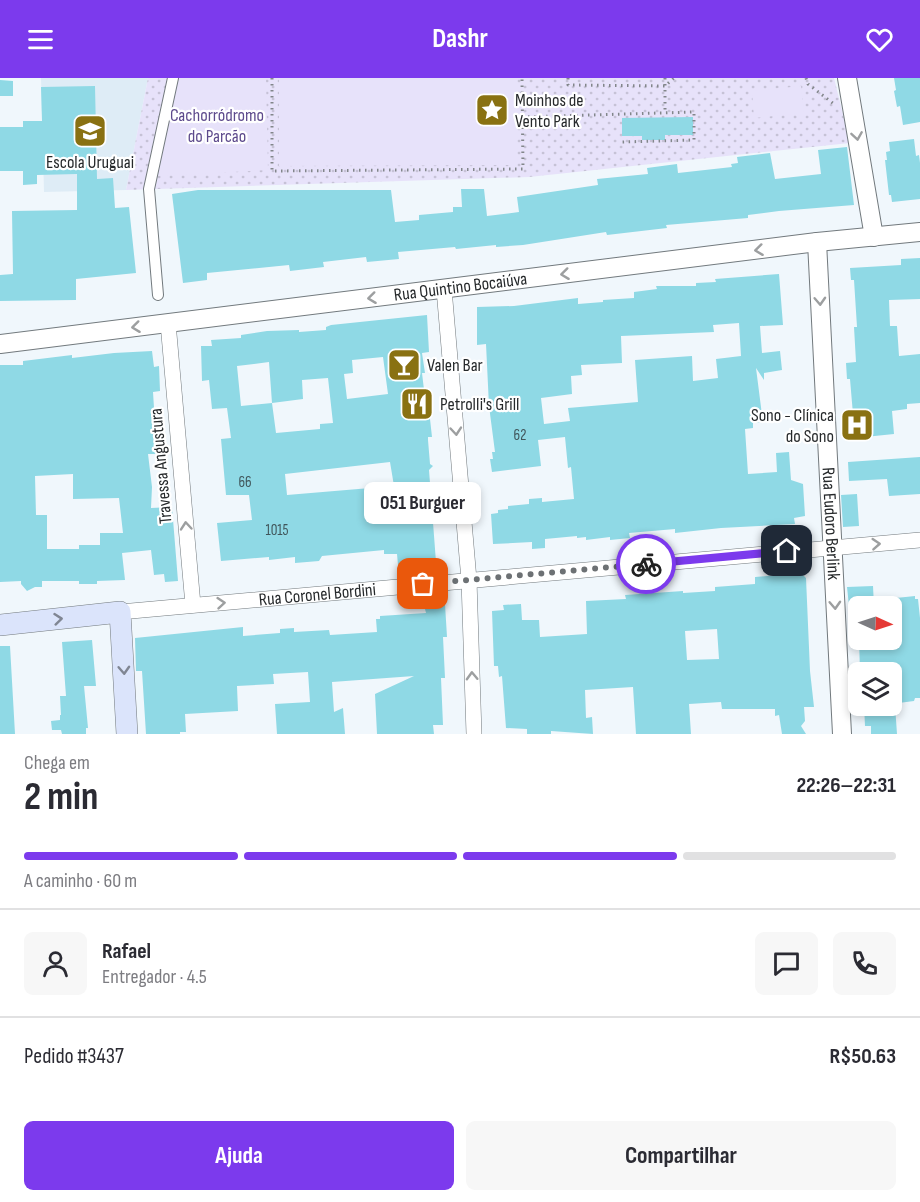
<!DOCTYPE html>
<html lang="pt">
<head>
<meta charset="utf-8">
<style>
  body { margin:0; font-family:"Sofia Sans Condensed",sans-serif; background:#f7f7f7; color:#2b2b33; height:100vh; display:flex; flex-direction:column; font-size:22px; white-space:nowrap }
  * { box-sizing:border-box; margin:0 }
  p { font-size:20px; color:#7c7c81 }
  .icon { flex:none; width:33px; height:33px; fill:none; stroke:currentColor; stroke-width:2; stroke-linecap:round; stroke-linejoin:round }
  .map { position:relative; height:656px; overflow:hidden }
  .side { display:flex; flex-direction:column; background:#fff; flex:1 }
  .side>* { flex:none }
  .needle { width:39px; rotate:93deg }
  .tools { position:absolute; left:848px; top:518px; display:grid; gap:12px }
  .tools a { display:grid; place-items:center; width:54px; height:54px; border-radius:9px; background:#fff; box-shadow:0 3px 9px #0003; font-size:30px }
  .pin { position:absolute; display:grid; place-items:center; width:51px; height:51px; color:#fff; margin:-26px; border-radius:12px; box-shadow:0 3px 9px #0006 }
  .courier { position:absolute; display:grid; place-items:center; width:60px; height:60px; margin:-30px; border:4px solid #7c3aed; border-radius:50%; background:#fff; color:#222; box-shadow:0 2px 8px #0007 }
  .bubble { position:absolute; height:42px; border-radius:9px; background:#fff; box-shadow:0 3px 9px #0003; font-size:20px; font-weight:700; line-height:42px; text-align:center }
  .overview em { font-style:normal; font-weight:700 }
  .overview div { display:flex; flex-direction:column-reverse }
  .overview { display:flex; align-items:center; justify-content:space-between; height:102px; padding:0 24px }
  h1 { font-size:39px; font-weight:700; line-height:45px }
  .bar { display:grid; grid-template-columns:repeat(4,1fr); gap:9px 6px; align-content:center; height:72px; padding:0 24px }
  .bar i { height:8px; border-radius:4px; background:#e1e1e2 }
  .bar .on { background:#7c3aed }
  .bar p { grid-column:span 4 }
  .line { display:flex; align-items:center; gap:15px; padding:0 24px; border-top:2px solid #e1e1e2 }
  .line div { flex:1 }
  .round { display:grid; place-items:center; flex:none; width:63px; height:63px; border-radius:9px; background:#f7f7f7 }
  .primary-button { display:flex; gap:12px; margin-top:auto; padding:12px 24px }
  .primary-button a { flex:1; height:69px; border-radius:9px; background:#7c3aed; color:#fff; font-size:24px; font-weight:700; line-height:69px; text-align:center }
  .primary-button a+a { background:#f7f7f7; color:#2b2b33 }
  header { display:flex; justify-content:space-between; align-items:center; height:78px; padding:0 24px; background:#7c3aed; color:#fff; font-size:27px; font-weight:700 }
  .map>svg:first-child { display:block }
  .built { fill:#deecf6 }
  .grass { fill:url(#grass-dots) }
  .park { fill:#e7e2fa }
  .building { fill:#8fd9e5; fill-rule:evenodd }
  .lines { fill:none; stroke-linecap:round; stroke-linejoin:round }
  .pedestrian-casing { stroke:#72797d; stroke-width:12 }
  .minor-casing { stroke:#72797d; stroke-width:16 }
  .tertiary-casing { stroke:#72797d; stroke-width:20 }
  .secondary-casing { stroke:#72797d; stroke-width:22 }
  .path { stroke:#82868a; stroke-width:3; stroke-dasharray:1.5 4.5; stroke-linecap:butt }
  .pedestrian { stroke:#fff; stroke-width:10 }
  .minor { stroke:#fff; stroke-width:15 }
  .tertiary { stroke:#fff; stroke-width:18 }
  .secondary { stroke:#dbe4fb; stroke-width:21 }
  .oneway { stroke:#9d9fa0 }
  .oneway2 { stroke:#808693 }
  .done { stroke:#6d7174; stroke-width:6; stroke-dasharray:0 10.8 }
  .route { stroke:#7c3aed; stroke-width:8 }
  .labels { text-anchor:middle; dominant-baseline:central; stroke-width:4.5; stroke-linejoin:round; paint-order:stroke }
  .number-label { font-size:15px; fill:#40555a }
  .poi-label { font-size:18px; fill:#26292b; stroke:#fff; text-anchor:start }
  .park-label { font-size:18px; fill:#5d4a8c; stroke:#fff }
  .street-label { font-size:18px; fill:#26292b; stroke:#fff }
</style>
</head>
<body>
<header><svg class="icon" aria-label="menu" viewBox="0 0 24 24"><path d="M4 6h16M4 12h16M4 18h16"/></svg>Dashr<svg class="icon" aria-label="heart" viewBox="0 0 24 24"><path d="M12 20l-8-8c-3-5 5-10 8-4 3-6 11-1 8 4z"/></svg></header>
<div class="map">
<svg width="920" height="656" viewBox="0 0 920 656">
  <defs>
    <pattern id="grass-dots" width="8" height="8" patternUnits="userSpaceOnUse" patternTransform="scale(1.5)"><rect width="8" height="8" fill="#e7e2fa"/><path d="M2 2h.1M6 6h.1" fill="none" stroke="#c6c2d6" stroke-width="1.8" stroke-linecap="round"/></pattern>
  </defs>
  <rect width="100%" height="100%" fill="#f0f7fc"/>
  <path class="built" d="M41 0H148L126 112 44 114Z"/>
  <path class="grass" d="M148 0H834L850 65 529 99 126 112Z"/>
  <path class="park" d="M176 0H266L268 92 156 98Z
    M279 0H515V87L279 88Z
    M801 8 804 35 754 40 752 13Z"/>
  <path class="building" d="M894 0H920V44L903 47 900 28 897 29 894 13 896 12Z
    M0 2 13 3V18H0Z
    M95 8 97 101 113 100 115 130 129 129 136 195 76 201V222L0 223V197L13 196 12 133 77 132V96L37 97V106L23 107V93H0V49H23V43H42L41 9Z
    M693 39V57H665V62H642V58H622V40Z
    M914 61 916 78 919 77 920 85V121L892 124 891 117H889L885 82H887L886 74 890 73 889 64Z
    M847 69 854 127 779 133 748 137V140L666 147 667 150 607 157 606 154 523 167 496 169V167L456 171 455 169 398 174 399 181 367 184 366 179 323 184 324 189 290 193 289 187 207 195V202L183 205 172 116 198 112H391L395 144 419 142V137L453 134V129H462L461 111H484L487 138 519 134 517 119 598 107 597 101 648 96 647 90 677 86 678 95 732 89 731 86 738 85 737 79 770 75 775 101 821 96 818 72Z
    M920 180V221L889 222 890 248H897L899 278 920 276V325L907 326V331L892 333 894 356 855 360 850 301H847L846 285 856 284 854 249H857L854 202H851L850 190 901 187V181Z
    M779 196 783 247 760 248 762 275 780 273 782 292 764 295V302L756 290 762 337H760L761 344 753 345V350L745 351 748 396 777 394 776 375 789 374 791 402 803 406 805 438 794 440 795 446 721 450 675 455V451L629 455 630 460 610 462V459L586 462V459L577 460V458L545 461V470L532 471V464L493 466 491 436 498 435V432L508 431V428L529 426V421L542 420V424L574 421 571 389 568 390 565 359 538 362 541 388 492 394 490 381H493L492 374H495L489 328 486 266 477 267V229L514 228 578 220V226L603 224V222L634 220V214L657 211 656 208H696V205L716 204 715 201ZM739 245 741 278 716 281 718 300 693 303 692 278 635 282 638 324 568 330 570 343 544 346 541 320 572 316 571 298 582 297 581 287 622 285 621 258 714 254 713 247Z
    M427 237 429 274 422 275 425 295H422L425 320 428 323 432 359H428V362L430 386 433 388 429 392 436 484 398 487 397 476H384V472L322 478 319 483 295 485V479L269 482V479L221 483 217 445 252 442 249 417H226L221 361 231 360 227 330 212 331 209 302 202 303 201 268H212L211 262 241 260V257L267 253 299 252V254L326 252V249L331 247ZM383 279 388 316 347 321 344 296 353 295 352 282ZM269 284 272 325 241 328 237 288ZM328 300 333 345 320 346V351L276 355 272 325 303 321 302 302ZM390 384 394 408 287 417 285 396Z
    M152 273 154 289 159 288 160 313 153 314 155 346H157L158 376H148L152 409 151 430 172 429 178 503 165 504 164 496 154 497 151 472 122 475 125 502 97 503V506H79V503H42V509H35L27 513 21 506V503L0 504V287H23V283L72 277V280L114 275ZM73 396V421L119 420 123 455H100V467H79V471H47V437H36L35 398Z
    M920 379V416L889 418 887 401 849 403 848 384Z
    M857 416 859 448 843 449 841 417Z
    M801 495 806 500 810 593 814 629H804L805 643 801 648 806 656H782L779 637 775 638V631H722L721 624 689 626 691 656H636L633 609 585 612 586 640 592 639 593 656 551 653V656H527V651L506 650 502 598 499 599 498 588H494L492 533 504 532 503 527 521 526 522 542H539L540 559 587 556 586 523 626 521 625 517 683 513V515L715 513V509L755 506V499ZM717 551 719 581 687 582 685 553Z
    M873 508 874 528H849L847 509Z
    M915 518V521H918L920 540V620H915L914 623 891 626V594H860L859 561H896L892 525 896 520Z
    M445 526 447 559H443L445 600H441L443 647H433L434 656H377L375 616 414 598 332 604 334 634 343 630 345 656H277L275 626 310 624 308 594 273 596 274 606 237 608 238 633 185 636 186 654H180V656H146L142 593H136L135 560 243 549V558L280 555V551L294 550V554L329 552 330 557 377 554 376 541H380V538L426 535 425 531H433V527Z
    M92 562 96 608H84L88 650H86V656H62L61 652H52L51 643 60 642V637H61L60 618H66L62 564Z
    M0 568H10L15 656H0Z
    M864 627H895L897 656H871V648H865Z"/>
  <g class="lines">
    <g class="pedestrian-casing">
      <path id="pedestrian" d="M158 217 149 111 173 0"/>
    </g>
    <g class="minor-casing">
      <g id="minor">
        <path d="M444 211 469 502 474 656"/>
        <path d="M168 245 193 527"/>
        <path id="s1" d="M120 534 920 462"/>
      </g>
    </g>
    <g class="tertiary-casing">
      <g id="tertiary">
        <path d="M847 0 874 159"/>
        <path id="s2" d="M817 164 842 656"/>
        <path id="s3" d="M0 266 817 164 920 154"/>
      </g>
    </g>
    <g class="secondary-casing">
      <path id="secondary" d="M0 547 120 534 127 656"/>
    </g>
    <path class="path" d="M272 0V93L523 91 522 0
      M568 0V7L665 8 674 0
      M665 0V35
      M806 0 808 6 834 26
      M522 39 694 34V62L621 64"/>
    <use href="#pedestrian" class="pedestrian"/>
    <use href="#minor" class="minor"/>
    <use href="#tertiary" class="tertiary"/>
    <use href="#secondary" class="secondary"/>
  </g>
  <defs><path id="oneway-chevron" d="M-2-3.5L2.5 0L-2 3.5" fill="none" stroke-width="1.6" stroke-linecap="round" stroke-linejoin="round" transform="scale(1.5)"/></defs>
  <g class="oneway">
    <use href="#oneway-chevron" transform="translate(857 58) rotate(81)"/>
    <use href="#oneway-chevron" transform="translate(759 172) rotate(173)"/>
    <use href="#oneway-chevron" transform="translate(565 196) rotate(173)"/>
    <use href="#oneway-chevron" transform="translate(372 220) rotate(173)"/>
    <use href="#oneway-chevron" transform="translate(820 223) rotate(87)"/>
    <use href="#oneway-chevron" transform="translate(136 249) rotate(173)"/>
    <use href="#oneway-chevron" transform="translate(456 353) rotate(85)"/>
    <use href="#oneway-chevron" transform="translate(186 448) rotate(-95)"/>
    <use href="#oneway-chevron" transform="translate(876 466) rotate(-4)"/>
    <use href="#oneway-chevron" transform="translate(221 525) rotate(-5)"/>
    <use href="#oneway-chevron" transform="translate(835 527) rotate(87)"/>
    <use href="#oneway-chevron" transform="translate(472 598) rotate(-92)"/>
  </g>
  <g class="oneway2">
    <use href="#oneway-chevron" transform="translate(58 541) rotate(-6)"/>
    <use href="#oneway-chevron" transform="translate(124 592) rotate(87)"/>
  </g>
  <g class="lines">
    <path class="done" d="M423 506 646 486"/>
    <path class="route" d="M646 486 787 473"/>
  </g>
  <defs>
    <g id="sight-square" transform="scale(1.725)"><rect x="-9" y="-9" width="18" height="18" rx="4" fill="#897112" stroke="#fff"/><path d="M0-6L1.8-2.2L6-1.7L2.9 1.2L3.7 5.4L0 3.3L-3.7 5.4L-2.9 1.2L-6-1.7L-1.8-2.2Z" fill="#fff"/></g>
    <g id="school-square" transform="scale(1.725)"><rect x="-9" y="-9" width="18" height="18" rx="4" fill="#897112" stroke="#fff"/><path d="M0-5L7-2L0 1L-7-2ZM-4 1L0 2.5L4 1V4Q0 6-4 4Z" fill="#fff"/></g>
    <g id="bar-square" transform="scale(1.725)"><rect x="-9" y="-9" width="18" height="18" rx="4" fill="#897112" stroke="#fff"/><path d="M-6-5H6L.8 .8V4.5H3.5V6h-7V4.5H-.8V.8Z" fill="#fff"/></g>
    <g id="restaurant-square" transform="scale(1.725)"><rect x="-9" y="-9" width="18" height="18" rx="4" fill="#897112" stroke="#fff"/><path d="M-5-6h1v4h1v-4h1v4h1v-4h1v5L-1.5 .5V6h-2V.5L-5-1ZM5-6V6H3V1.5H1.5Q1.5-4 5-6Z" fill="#fff"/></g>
    <g id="hospital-square" transform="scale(1.725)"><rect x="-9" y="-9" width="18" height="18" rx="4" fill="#897112" stroke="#fff"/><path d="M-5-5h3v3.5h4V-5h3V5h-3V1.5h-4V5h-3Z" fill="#fff"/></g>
  </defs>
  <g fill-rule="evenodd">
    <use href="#sight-square" x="492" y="32"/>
    <use href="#school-square" x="90" y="53"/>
    <use href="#bar-square" x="404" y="287"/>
    <use href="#restaurant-square" x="417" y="326"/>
    <use href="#hospital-square" x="857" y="347"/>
  </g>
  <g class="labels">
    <g class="number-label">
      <text x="520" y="357">62</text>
      <text x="245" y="404">66</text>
      <text x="277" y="452">1015</text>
    </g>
    <g class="poi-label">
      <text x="515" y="22">Moinhos de<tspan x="515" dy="21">Vento Park</tspan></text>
      <text x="90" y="84" text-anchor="middle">Escola Uruguai</text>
      <text x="427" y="287">Valen Bar</text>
      <text x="440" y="326">Petrolli's Grill</text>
      <text x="834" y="337" text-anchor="end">Sono - Clínica<tspan x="834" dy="21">do Sono</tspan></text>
    </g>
    <g class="park-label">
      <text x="217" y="37">Cachorródromo<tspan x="217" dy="21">do Parcão</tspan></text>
    </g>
    <g class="street-label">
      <text stroke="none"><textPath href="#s3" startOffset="464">Rua Quintino Bocaiúva</textPath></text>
      <text transform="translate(161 388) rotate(-95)">Travessa Angustura</text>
      <text stroke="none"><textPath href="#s2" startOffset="282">Rua Eudoro Berlink</textPath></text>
      <text stroke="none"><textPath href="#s1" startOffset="198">Rua Coronel Bordini</textPath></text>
    </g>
  </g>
</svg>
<div class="tools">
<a><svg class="needle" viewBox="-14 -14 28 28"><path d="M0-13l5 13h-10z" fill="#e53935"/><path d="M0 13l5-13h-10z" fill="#7c7c81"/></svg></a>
<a><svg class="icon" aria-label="layers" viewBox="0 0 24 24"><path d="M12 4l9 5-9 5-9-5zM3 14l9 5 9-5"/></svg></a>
</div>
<div class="pin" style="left:423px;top:506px;background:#ea580c"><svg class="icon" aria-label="bag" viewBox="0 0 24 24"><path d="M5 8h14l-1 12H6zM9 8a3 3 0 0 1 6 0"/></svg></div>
<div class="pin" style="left:787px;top:473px;background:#1f2937"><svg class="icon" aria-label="home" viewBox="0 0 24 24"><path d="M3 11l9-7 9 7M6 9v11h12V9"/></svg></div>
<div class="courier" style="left:646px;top:486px"><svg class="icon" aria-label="bike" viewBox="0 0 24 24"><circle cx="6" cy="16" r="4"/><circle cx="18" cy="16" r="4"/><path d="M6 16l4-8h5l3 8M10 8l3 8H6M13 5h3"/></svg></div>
<div class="bubble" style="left:364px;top:404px;width:117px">051 Burguer</div>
</div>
<section class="side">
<div class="overview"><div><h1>2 min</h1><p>Chega em</p></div><em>22:26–22:31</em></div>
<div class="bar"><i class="on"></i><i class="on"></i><i class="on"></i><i></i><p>A caminho · 60 m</p></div>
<div class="line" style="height:108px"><a class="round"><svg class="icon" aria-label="person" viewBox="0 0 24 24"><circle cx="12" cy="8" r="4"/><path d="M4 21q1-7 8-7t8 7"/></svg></a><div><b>Rafael</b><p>Entregador · 4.5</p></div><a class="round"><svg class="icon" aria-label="chat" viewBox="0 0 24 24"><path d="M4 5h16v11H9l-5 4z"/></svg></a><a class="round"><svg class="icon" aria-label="phone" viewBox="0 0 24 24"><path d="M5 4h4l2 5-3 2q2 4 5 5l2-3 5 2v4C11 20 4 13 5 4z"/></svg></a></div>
<div class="line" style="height:78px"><div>Pedido #3437</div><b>R$50.63</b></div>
<div class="primary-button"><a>Ajuda</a><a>Compartilhar</a></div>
</section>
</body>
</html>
